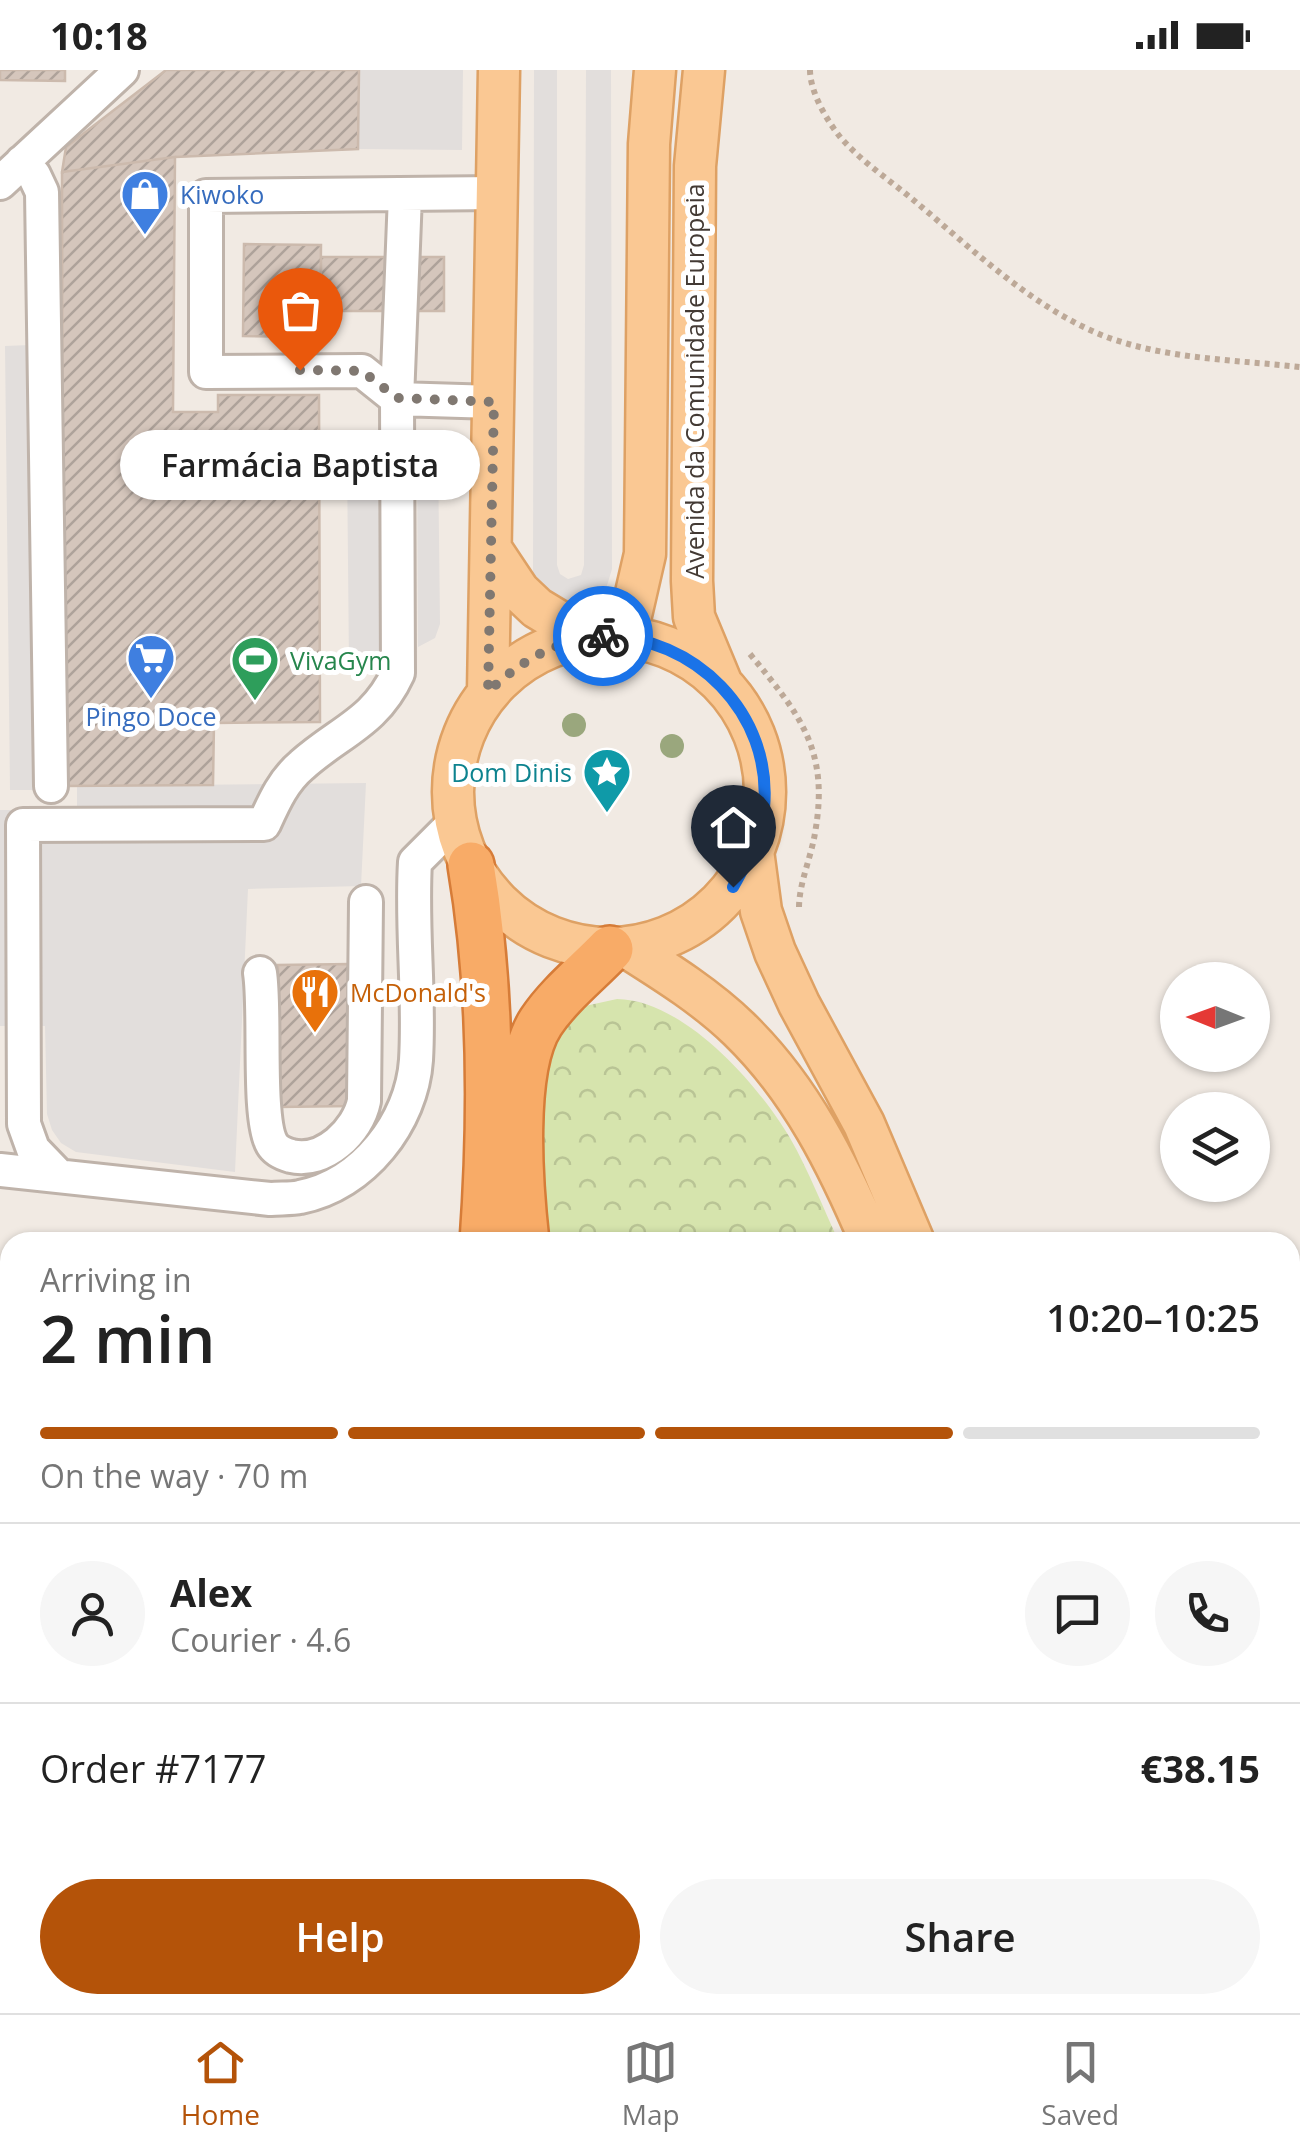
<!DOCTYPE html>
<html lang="en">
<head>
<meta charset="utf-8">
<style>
  body { margin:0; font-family:"Open Sans",sans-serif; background:#f6f6f6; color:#222; height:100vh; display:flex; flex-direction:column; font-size:38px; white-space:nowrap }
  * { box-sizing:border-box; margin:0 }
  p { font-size:32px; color:#767676 }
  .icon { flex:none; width:55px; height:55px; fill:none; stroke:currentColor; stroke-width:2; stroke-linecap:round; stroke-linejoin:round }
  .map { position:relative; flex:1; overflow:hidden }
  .side { position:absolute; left:0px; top:1162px; width:1300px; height:782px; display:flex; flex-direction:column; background:#fff; border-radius:30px 30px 0 0; box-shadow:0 2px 8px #0004 }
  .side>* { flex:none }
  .needle { width:65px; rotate:271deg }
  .tools { position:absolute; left:1160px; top:892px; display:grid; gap:20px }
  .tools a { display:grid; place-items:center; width:110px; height:110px; border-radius:50%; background:#fff; box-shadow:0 2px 8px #0004; font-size:50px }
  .pin { position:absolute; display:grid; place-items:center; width:85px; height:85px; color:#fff; margin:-102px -42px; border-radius:50% 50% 50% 0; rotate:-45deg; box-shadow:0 0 10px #0007 }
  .pin .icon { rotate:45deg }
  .courier { position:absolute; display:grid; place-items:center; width:100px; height:100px; margin:-50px; border:8px solid #1a73e8; border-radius:50%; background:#fff; color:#222; box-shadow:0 2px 12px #0007 }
  .bubble { position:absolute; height:70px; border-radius:35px; background:#fff; box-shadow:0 2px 8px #0004; font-size:32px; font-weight:600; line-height:70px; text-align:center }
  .summary em { font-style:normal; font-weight:600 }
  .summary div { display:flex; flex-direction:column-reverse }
  .summary { display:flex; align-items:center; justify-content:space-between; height:170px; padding:0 40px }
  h1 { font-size:65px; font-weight:600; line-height:75px }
  .bar { display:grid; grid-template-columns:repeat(4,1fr); gap:15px 10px; align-content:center; height:120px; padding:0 40px }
  .bar i { height:12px; border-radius:8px; background:#e0e0e0 }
  .bar .current { background:#b45309 }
  .bar p { grid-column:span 4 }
  .line { display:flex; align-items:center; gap:25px; padding:0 40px; border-top:2px solid #e0e0e0 }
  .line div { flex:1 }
  .round { display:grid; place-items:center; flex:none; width:105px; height:105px; border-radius:52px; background:#f6f6f6 }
  .primary-button { display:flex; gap:20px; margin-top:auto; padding:20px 40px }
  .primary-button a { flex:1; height:115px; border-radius:60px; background:#b45309; color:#fff; font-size:40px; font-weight:600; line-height:115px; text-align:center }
  .primary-button a+a { background:#f6f6f6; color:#222 }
  .status { display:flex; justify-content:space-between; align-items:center; height:70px; padding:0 50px; background:#fff; direction:ltr }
  .status svg { height:28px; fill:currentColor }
  .tabs { display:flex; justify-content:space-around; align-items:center; height:140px; border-top:2px solid #e0e0e0; background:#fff; font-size:28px; color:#767676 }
  .tabs a { display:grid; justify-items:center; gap:5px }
  .tabs .current { color:#b45309 }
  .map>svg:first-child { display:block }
  .forest { fill:url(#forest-crowns) }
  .parking { fill:#e2dedc }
  .building { fill:url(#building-hatch); stroke:#ccbaad; stroke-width:2.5 }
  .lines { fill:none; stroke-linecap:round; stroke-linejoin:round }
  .minor-casing { stroke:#bfb3aa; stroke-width:38 }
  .major-casing { stroke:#dea164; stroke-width:45 }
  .highway-casing { stroke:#d67c38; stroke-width:50 }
  .path { stroke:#bda998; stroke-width:6; stroke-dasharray:5 5; stroke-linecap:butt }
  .minor { stroke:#fff; stroke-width:32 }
  .major { stroke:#fac893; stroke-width:40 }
  .highway { stroke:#f8ab67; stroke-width:45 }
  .tree { fill:#9aa77d }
  .done { stroke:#807871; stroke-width:10; stroke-dasharray:0 18 }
  .route { stroke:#1a73e8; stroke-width:12 }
  .labels { text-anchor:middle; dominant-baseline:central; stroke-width:10; stroke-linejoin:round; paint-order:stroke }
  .shop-label { font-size:25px; fill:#366cbe; stroke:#fff; text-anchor:start }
  .street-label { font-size:25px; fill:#433a34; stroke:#fff }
  .leisure-label { font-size:25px; fill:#27864d; stroke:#fff; text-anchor:start }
  .culture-label { font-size:25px; fill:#0d838f; stroke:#fff; text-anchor:end }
  .food-label { font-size:25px; fill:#c56008; stroke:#fff; text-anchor:start }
</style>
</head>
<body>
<div class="status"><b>10:18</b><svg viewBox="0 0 49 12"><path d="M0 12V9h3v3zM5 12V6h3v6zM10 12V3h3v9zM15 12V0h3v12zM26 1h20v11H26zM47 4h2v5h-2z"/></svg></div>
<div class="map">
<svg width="1300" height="1943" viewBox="0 0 1300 1943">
  <defs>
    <pattern id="forest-crowns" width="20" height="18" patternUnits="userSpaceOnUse" patternTransform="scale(2.5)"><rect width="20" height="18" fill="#d6e4ad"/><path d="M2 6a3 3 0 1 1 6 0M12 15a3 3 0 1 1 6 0" fill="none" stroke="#b9c495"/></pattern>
    <pattern id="building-hatch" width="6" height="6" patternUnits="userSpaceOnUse" patternTransform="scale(2.5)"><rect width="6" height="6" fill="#d5c6bc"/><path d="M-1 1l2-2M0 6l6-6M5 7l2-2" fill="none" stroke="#aea29a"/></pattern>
  </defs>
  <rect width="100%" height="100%" fill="#f1eae3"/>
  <path class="forest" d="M617 929C684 930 758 1014 790 1068 809 1101 823 1138 839 1172H535L533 1147 547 979 572 946 585 936Z
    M0 1487 10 1494V1935H699L707 1943H0Z"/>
  <path class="parking" d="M359 0H463L462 80 358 79Z
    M534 0H557V495L560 504 568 509 581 505 584 495 586 0H611L612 499 605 522 579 537 550 529 533 506Z
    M30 275 35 720H10L5 276Z
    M417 372H424L438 381 440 554 435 568 418 577Z
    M384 387 386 596H349L347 388Z
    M366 713 361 816 248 819 235 1102 76 1082 61 1073 52 1060 47 1044 45 956H0V740H77V716Z"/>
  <path class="building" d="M0 0H65V11L0 10Z
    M166 0H359L358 79 175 87 62 102 66 77Z
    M175 87 173 342H218V325H319L320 652 214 653 213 715 63 716 62 102Z
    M244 174 321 175 320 267 243 266Z
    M321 187H444V241H321Z
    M350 894 351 1036 279 1037 278 895Z"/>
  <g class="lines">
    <g class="minor-casing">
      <path id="minor" d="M22 92 34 105 42 122 51 716
        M0 113 122 0
        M494 332 397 329 362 301 206 302V126L497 123
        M260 903C266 941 257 1049 272 1074 276 1081 284 1084 291 1086 324 1094 358 1061 364 1031L366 832
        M0 1100 270 1129C280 1128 291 1129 300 1127 363 1115 412 1052 416 990 420 924 411 858 415 792L455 752
        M59 1106 33 1079 24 1054 23 755 264 754C274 732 283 711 302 695 340 661 375 653 398 603L397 329 405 125"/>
    </g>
    <g class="major-casing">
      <path id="major" d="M704 0 695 96 692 511 694 547 721 612
        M491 479 519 521 537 538 585 567
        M621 566 631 545 645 484 649 74 655 0
        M453 722a156 156 0 1 1 312 0a156 156 0 1 1-312 0Z
        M488 622 499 0
        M753 781 761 841 775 882 799 934 864 1054 914 1172
        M628 878C666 902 706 927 739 959 801 1019 838 1094 871 1172
        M1290 1828 1300 1839
        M1290 1865 1300 1875
        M1290 1923 1300 1933"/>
    </g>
    <g class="highway-casing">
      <path id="highway" d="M471 795C492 919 492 1047 483 1172
        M526 1172C520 1118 510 999 541 952 559 925 587 903 610 879
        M0 1307 10 1310
        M0 1375 10 1377
        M1016 1935 1023 1943
        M1093 1935 1102 1943
        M1184 1935 1194 1943"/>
    </g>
    <path class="path" d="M810 0C810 22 827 51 841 68 861 91 888 109 911 128 970 177 1031 237 1104 266 1164 289 1237 290 1300 297
      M750 584C799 644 830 679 815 763 811 788 799 813 799 838
      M0 1487 10 1489
      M0 1634H10
      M1290 1767 1300 1776
      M0 1837 10 1835
      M157 1935 160 1943
      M662 1935 669 1943
      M918 1935 930 1943
      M31 1943 43 1935"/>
    <use href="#minor" class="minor"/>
    <use href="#major" class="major"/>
    <use href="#highway" class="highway"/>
  </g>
  <g class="tree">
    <circle cx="574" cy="655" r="12"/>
    <circle cx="672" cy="676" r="12"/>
  </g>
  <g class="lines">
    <path class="done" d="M300 300 362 301 397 328 494 332 488 622C522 590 556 570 603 566"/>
    <path class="route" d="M603 566C694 566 773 643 764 738 761 767 747 792 733 817"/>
  </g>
  <defs>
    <g id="shop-pin" transform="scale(2.5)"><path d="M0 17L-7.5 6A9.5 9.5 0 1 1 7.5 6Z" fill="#3f7fe0" stroke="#fff"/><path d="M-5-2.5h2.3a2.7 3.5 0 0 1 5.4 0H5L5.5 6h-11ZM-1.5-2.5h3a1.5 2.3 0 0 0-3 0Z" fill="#fff"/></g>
    <g id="supermarket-pin" transform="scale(2.5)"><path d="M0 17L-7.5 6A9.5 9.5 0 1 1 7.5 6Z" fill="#3f7fe0" stroke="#fff"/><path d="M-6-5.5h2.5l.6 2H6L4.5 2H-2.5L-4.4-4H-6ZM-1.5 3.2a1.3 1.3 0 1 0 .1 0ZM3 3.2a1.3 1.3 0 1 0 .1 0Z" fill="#fff"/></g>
    <g id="stadium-pin" transform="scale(2.5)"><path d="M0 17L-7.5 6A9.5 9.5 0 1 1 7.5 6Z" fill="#2e9e5b" stroke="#fff"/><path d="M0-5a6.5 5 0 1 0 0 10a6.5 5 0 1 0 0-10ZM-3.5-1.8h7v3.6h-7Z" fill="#fff"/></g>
    <g id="sight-pin" transform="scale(2.5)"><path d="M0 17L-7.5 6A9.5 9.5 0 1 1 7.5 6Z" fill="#0f9aa8" stroke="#fff"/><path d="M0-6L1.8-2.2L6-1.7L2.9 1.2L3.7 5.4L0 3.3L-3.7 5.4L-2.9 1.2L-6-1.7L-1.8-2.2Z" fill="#fff"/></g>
    <g id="restaurant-pin" transform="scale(2.5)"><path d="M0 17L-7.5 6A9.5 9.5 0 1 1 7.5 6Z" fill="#e8710a" stroke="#fff"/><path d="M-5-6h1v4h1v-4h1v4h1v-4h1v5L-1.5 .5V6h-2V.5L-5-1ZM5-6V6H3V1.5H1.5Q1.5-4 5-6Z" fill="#fff"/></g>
  </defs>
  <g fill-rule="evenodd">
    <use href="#shop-pin" x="145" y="124"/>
    <use href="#supermarket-pin" x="151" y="588"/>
    <use href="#stadium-pin" x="255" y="590"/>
    <use href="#sight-pin" x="607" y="702"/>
    <use href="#restaurant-pin" x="315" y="922"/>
  </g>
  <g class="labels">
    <g class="shop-label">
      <text x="180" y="124">Kiwoko</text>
      <text x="151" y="646" text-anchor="middle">Pingo Doce</text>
    </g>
    <g class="street-label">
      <text transform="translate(694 311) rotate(-90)">Avenida da Comunidade Europeia</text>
    </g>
    <g class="leisure-label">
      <text x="290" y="590">VivaGym</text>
    </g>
    <g class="culture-label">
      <text x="572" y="702">Dom Dinis</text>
    </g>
    <g class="food-label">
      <text x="350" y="922">McDonald's</text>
    </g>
  </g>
</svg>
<div class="tools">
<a><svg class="needle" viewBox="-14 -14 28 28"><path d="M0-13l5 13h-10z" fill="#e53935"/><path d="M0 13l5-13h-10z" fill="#767676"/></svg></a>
<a><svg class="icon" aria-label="layers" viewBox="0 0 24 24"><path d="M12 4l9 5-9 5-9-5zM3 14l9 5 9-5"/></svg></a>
</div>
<div class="pin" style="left:300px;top:300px;background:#ea580c"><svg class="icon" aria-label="bag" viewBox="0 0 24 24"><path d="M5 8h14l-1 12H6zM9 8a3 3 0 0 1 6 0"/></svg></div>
<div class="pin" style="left:733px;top:817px;background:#1f2937"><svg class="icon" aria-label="home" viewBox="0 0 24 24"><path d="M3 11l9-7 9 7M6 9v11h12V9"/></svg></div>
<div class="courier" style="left:603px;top:566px"><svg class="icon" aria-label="bike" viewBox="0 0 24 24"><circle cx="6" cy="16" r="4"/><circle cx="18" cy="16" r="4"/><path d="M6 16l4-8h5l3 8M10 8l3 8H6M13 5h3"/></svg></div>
<div class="bubble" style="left:120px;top:360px;width:360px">Farmácia Baptista</div>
<section class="side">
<div class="summary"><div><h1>2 min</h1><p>Arriving in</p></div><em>10:20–10:25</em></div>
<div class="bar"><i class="current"></i><i class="current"></i><i class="current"></i><i></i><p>On the way · 70 m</p></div>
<div class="line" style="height:180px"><a class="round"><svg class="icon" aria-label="person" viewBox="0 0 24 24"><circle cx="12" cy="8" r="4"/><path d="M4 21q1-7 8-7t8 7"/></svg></a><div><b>Alex</b><p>Courier · 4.6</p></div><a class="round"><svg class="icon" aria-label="chat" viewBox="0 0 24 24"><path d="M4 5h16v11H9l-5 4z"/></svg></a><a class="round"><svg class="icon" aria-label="phone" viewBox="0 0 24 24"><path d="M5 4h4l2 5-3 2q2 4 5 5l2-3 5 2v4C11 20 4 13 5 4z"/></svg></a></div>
<div class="line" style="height:130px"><div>Order #7177</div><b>€38.15</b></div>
<div class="primary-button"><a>Help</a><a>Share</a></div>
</section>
</div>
<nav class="tabs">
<a class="current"><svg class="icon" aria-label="home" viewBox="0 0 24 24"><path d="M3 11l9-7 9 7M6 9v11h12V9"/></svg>Home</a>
<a><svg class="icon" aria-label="map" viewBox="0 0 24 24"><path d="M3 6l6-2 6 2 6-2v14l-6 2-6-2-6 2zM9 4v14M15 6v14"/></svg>Map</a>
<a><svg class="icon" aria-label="saved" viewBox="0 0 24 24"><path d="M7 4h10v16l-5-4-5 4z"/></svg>Saved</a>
</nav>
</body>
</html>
